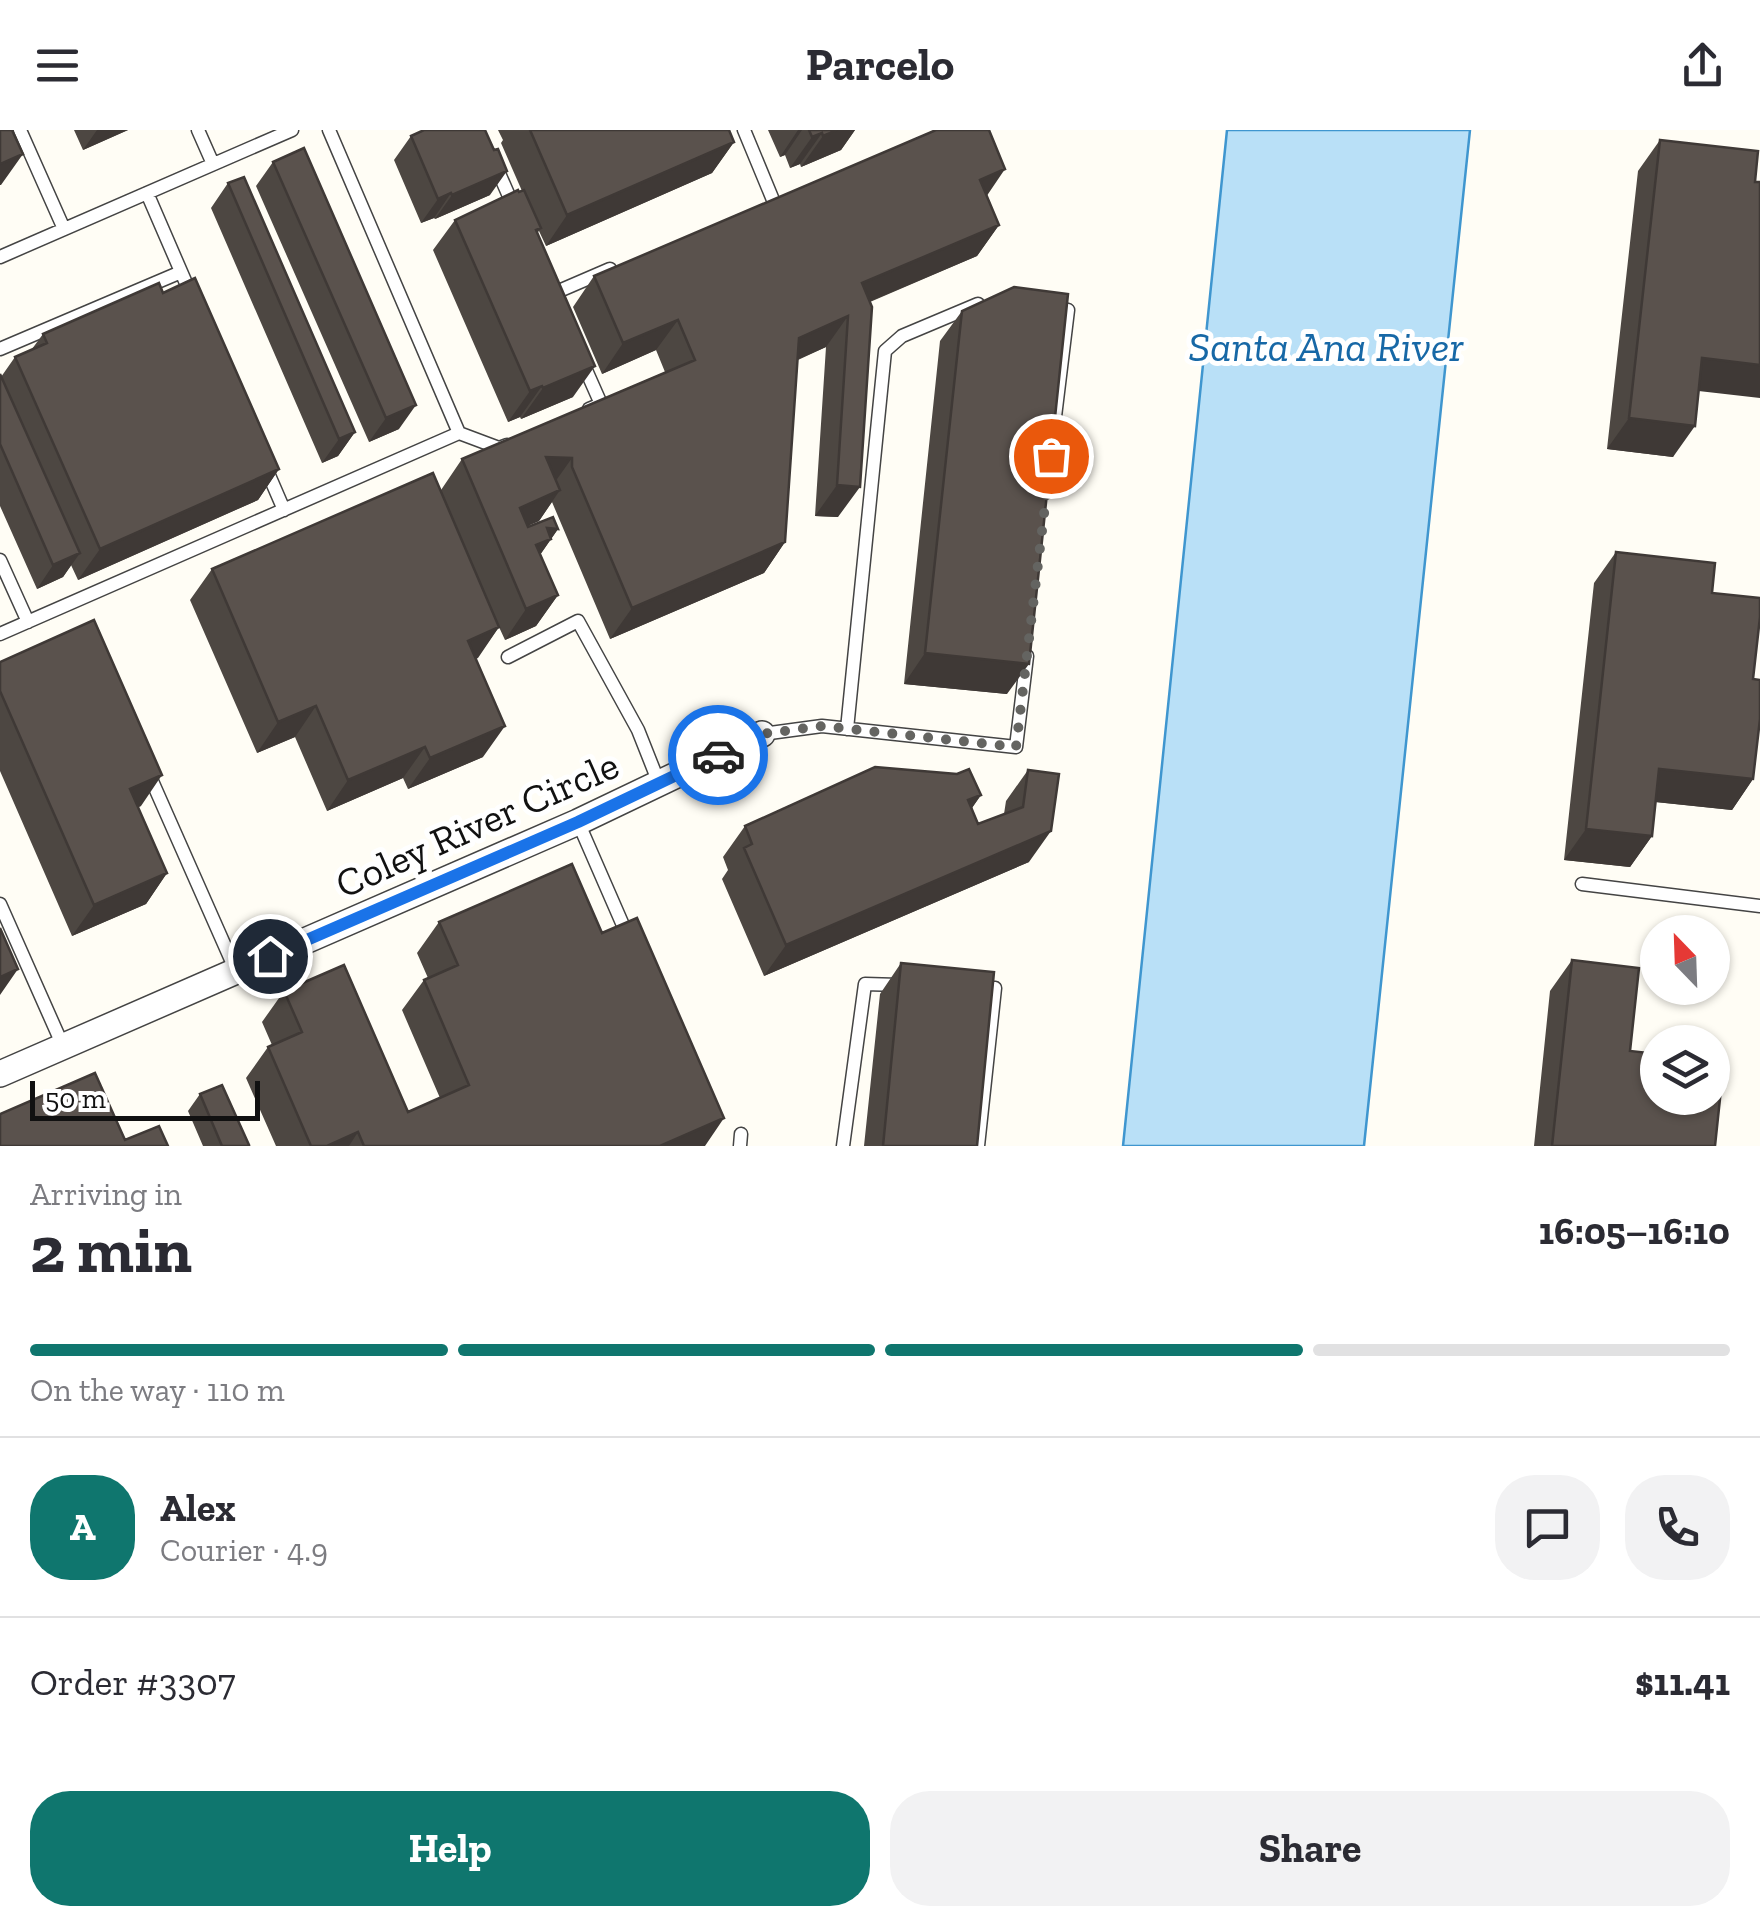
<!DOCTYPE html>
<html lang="en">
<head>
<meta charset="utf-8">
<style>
  body { margin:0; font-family:"Zilla Slab",serif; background:#f2f2f3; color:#2b2b33; height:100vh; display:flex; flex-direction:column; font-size:38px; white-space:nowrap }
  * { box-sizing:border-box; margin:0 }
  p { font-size:32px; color:#7c7c81 }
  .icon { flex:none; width:55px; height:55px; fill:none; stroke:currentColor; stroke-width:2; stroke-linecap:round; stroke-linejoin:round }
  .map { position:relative; height:1016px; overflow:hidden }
  .details { display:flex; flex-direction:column; background:#fff; flex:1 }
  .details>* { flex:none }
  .needle { width:65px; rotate:337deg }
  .tools { position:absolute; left:1640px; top:785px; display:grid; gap:20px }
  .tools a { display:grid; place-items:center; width:90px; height:90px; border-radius:50%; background:#fff; box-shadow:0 2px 8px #0004; font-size:50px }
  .scale { position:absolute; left:30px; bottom:25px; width:230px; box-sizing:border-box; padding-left:10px; border:5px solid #111; border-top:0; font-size:28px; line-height:35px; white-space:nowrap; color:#111; -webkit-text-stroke:8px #fff; paint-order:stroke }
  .pin { position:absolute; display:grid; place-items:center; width:85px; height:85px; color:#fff; margin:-42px; border:5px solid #fff; border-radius:50%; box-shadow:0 2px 10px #0007 }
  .courier { position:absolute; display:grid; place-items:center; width:100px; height:100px; margin:-50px; border:8px solid #1a73e8; border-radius:50%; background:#fff; color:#222; box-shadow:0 2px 12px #0007 }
  .overview em { font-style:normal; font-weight:700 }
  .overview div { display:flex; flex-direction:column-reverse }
  .overview { display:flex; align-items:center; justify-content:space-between; height:170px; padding:0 30px }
  h1 { font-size:65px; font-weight:700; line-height:75px }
  .bar { display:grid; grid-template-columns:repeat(4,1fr); gap:15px 10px; align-content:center; height:120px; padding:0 30px }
  .bar i { height:12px; border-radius:8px; background:#e1e1e2 }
  .bar .active { background:#0f766e }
  .bar p { grid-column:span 4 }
  .line { display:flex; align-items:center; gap:25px; padding:0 30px; border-top:2px solid #e1e1e2 }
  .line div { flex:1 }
  .round { display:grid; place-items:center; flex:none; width:105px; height:105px; border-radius:40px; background:#f2f2f3 }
  .cta { display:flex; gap:20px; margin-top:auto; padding:20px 30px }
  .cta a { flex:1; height:115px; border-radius:40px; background:#0f766e; color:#fff; font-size:40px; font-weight:700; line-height:115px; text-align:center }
  .cta a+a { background:#f2f2f3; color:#2b2b33 }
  header { display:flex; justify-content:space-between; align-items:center; height:130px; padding:0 30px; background:#fff; font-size:45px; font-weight:700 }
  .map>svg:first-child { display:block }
  .water { fill:#b9e0f7; stroke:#3f96cf; stroke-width:2.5 }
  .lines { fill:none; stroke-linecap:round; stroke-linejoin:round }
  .service-casing { stroke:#444; stroke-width:15 }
  .minor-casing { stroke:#444; stroke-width:28 }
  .service { stroke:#fff; stroke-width:12 }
  .minor { stroke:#fff; stroke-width:25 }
  .wall { fill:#4d4742 }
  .shaded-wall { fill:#3f3936 }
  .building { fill:#5a524d; stroke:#3f3936; stroke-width:2.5 }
  .done { stroke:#646461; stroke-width:10; stroke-dasharray:0 18 }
  .route { stroke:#1a73e8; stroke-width:12 }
  .labels { text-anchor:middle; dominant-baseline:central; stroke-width:10; stroke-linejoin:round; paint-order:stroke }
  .street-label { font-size:40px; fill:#111; stroke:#fff }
  .water-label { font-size:42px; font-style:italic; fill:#1768a6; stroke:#fff }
</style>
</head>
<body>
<header><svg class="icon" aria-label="menu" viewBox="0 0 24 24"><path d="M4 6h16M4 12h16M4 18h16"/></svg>Parcelo<svg class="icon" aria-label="share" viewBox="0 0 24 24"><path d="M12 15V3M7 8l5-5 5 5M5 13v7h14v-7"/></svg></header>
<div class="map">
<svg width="1760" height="1016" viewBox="0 0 1760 1016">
  <rect width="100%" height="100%" fill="#fffdf5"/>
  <path class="water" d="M1227 0H1470L1364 1016H1123Z"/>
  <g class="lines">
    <g class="service-casing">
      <path id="service" d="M20 0 64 99
        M198 0 213 34
        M329 0 459 303
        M744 0 773 70
        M495 34 515 80
        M147 63 192 167
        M0 127 292 0
        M552 164 610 139
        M1052 178 1068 180 1053 303
        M0 219 181 142
        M582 231 601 274 589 279
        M265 336 284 380
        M0 430 28 492
        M0 504 459 303 499 318 507 315
        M508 527 578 491 638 600 659 653
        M847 599 885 221 902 206 978 174
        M762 604 822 596 1016 617 1027 526
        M148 642 236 841
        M578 692 629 809
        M1582 754 1760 776
        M0 774 63 916
        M740 1016 741 1004
        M843 1016 865 854 899 855
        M978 1016 995 858H979"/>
    </g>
    <g class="minor-casing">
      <path id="minor" d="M0 944 578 692 762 604"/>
    </g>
    <use href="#service" class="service"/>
    <use href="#minor" class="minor"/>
  </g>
  <path class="wall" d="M74 0H128L83 20Z
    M498 0H729L734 12 712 43 546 116 539 101 537 103 573 267 521 289 520 287 508 292 433 120 455 90 522 61 501 13 503 10Z
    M768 0H855L841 20 801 37 800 34 790 38 785 25 780 27Z
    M411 6 490 65 435 89 434 88 421 93 394 30Z
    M1660 10 1699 261 1673 327 1607 319 1638 41Z
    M273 32 399 299 369 312 256 56Z
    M228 53 355 302 338 326 322 333 211 78Z
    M986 66 999 95 977 126 870 172 838 387 815 386 826 217 798 230 785 412 764 443 610 509 552 372 539 391 527 396 558 399 540 425 558 465 536 496 505 510 499 497 476 529 483 627 408 659 403 648 327 681 295 607 257 623 190 470 212 439 441 360 462 329 665 242 656 220 602 244 573 177 594 146Z
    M163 163 279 339 258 370 78 450 71 435 63 447 37 459 0 376V244L1 247 15 227 32 219 43 204Z
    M962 181 1007 564 904 554 940 211Z
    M1616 422 1712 463 1753 549V649L1732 680 1655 672 1652 706 1630 737 1564 730 1594 453Z
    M0 532 141 676 138 677 167 743 146 774 72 806 0 641Z
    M1028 640 1029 732 764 846 722 749 728 740 723 727 745 696 981 665 972 678 978 694 1004 684 1006 671Z
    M439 792 602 803 705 1016H276L246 948 268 917 272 915 262 892 284 861 408 982 440 968 402 880 424 850 428 848 417 823Z
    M1572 830 1630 921 1715 1016H1534L1550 861Z
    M901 833 977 1016H864L880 864Z
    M200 964 248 1016H203L188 981Z"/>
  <path class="shaded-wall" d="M97 0H128L83 20Z
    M798 0H802L785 25 780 27Z
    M837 0H855L841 20 801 37 823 6Z
    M822 3 800 34 790 38 812 7Z
    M734 12 712 43 546 116 567 85Z
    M23 24 1 55H0V34Z
    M1005 39 984 70 980 50Z
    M507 41 490 65 435 89 452 65Z
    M451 63 434 88 421 93 438 69Z
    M999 95 977 126 840 184 862 153Z
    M848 186 826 217 778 238 799 208Z
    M678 190 656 220 602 244 623 213Z
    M1702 228 1760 235V268L1681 259Z
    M595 236 573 267 521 289 543 258Z
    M542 256 520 287 508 292 530 261Z
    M416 275 399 299 369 312 386 288Z
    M1629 288 1695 296 1673 327 1607 319Z
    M355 302 338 326 322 333 339 309Z
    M546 327 572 328 550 359Z
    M279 339 258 370 78 450 100 419Z
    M837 355 860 357 838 387 815 386Z
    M560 360 539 391 498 409 520 378Z
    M547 398 558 399 530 439 514 446Z
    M785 412 764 443 610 509 632 478Z
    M80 423 63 447 37 459 53 435Z
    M558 465 536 496 505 510 526 479Z
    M499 497 478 528 446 542 468 511Z
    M925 523 1029 534 1007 564 904 554Z
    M316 576 295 607 257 623 278 592Z
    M505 596 483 627 408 659 430 628Z
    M425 617 403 648 327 681 348 650Z
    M1659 639 1753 649 1732 680 1637 670Z
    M162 645 141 676 109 690 130 659Z
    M981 665 959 696 968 670Z
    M1586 699 1652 706 1630 737 1564 730Z
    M1051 701 1029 732 764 846 786 815Z
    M167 743 146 774 72 806 94 775Z
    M18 839 0 865V847Z
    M724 988 705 1016H660Z
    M358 1002 349 1016H327Z"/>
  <path class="building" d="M0 0H12L23 24 0 34Z
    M424 0H485L494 20 498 19 507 41 452 65 451 63 438 69 411 6Z
    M530 0H729L734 12 567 85Z
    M809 0H837L823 6 822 3 812 7Z
    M936 0H989L1005 39 980 50 999 95 862 153 872 177 860 357 837 355 848 186 799 208 785 412 632 478 572 337V328L546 327 560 360 520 378 528 397 553 387 558 399 547 398 551 409 536 415 558 465 526 479 462 329 695 230 678 190 623 213 594 146Z
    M1660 10 1758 21 1755 52H1760V235L1702 228 1695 296 1629 288Z
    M304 18 416 275 386 288 273 32Z
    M244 47 355 302 339 309 228 53Z
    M518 60 519 62 524 60 541 98 536 100 595 236 543 258 542 256 530 261 455 90Z
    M195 148 279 339 100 419 15 227 47 213 43 204 159 153 163 163Z
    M1014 157 1068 164 1029 534 925 523 962 181Z
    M0 244 80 423 53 435 0 314Z
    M433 343 499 497 468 511 505 596 430 628 425 617 348 650 316 576 278 592 212 439Z
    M1616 422 1715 433 1712 463 1760 468V487L1753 549 1760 550V589L1753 649 1659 639 1652 706 1586 699Z
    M94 490 162 645 130 659 167 743 94 775 0 561V532Z
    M875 637 957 644 969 639 981 665 968 670 978 694 1023 677 1028 640 1059 644 1051 701 786 815 744 718 752 714 745 696Z
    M572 734 602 803 637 788 724 988 660 1016H364L358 1002 327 1016H311L268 917 302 902 284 861 344 835 408 982 469 955 424 850 458 835 439 792Z
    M0 798 18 839 0 847Z
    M1572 830 1639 838 1630 921 1658 924V968H1712V930L1724 931 1715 1016H1552Z
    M901 833 994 842 977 1016H883Z
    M95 943 125 1010 159 996 168 1016H0V984Z
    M222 955 249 1015 247 1016H222L200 964Z"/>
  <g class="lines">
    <path class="done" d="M718 625 762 604 822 596 1016 617 1051 326"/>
    <path class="route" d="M270 826 578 692 718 625"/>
  </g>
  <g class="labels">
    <g class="street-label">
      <text transform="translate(477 694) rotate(-24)">Coley River Circle</text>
    </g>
    <g class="water-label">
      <text x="1326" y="216">Santa Ana River</text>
    </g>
  </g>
</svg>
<div class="tools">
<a><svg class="needle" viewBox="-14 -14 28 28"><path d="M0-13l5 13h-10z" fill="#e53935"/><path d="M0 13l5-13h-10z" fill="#7c7c81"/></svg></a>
<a><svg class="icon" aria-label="layers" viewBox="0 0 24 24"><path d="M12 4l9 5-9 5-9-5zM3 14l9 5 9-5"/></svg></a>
</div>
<div class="scale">50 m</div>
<div class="pin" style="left:1051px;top:326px;background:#ea580c"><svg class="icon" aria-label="bag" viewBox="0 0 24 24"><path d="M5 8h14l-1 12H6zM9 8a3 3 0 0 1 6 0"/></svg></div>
<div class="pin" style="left:270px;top:826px;background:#1f2937"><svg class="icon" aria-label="home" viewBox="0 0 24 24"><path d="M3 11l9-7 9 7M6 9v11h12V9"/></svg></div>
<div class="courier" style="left:718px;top:625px"><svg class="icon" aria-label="car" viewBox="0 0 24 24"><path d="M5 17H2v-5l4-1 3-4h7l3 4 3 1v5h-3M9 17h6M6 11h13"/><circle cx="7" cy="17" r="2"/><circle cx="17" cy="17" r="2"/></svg></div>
</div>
<section class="details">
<div class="overview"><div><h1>2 min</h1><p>Arriving in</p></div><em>16:05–16:10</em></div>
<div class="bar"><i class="active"></i><i class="active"></i><i class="active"></i><i></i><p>On the way · 110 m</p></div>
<div class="line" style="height:180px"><b class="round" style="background:#0f766e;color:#fff">A</b><div><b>Alex</b><p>Courier · 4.9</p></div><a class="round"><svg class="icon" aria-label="chat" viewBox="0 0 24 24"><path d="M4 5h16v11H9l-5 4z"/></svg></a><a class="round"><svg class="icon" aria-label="phone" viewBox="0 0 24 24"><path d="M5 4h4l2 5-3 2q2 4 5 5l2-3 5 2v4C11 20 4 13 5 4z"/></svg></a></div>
<div class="line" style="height:130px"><div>Order #3307</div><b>$11.41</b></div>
<div class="cta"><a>Help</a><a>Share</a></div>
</section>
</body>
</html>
